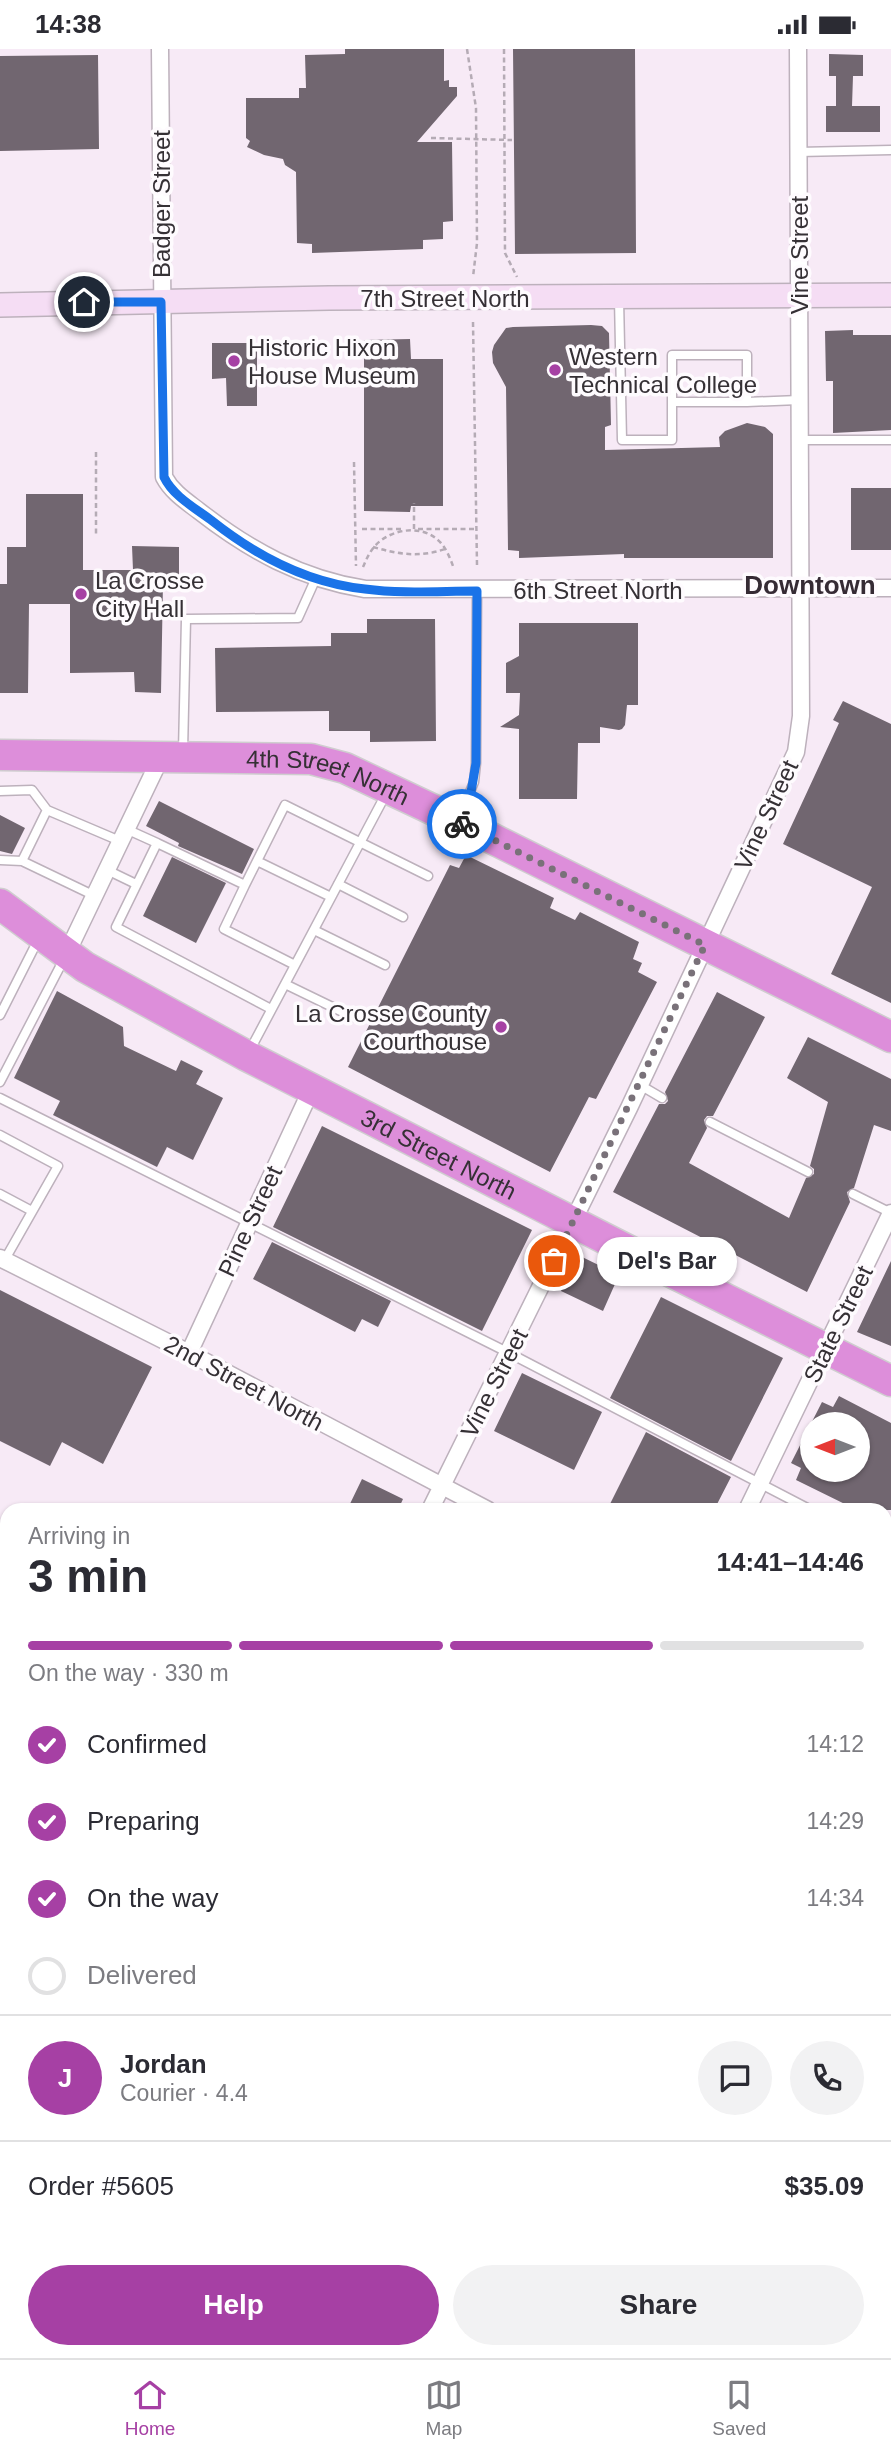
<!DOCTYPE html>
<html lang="en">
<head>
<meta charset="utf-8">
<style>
  body { margin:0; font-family:Helvetica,sans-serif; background:#f2f2f3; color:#2b2b33; height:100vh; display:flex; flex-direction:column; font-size:26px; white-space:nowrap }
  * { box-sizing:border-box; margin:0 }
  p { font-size:23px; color:#7c7c81 }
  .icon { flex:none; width:38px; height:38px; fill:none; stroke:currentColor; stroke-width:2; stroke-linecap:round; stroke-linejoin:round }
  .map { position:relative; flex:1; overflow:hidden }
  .drawer { position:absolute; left:0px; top:1454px; width:892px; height:856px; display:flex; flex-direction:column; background:#fff; border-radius:21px 21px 0 0; box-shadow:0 2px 5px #0004 }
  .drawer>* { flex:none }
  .needle { width:46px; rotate:270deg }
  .fabs { position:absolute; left:800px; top:1363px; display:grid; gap:14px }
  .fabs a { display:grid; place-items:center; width:70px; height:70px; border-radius:50%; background:#fff; box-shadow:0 2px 5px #0004; font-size:35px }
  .pin { position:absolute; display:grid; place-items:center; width:60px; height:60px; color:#fff; margin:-30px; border:4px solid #fff; border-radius:50%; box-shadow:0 2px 7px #0007 }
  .courier { position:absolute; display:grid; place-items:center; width:70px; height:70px; margin:-35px; border:5px solid #1a73e8; border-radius:50%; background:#fff; color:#222; box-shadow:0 2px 9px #0007 }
  .bubble { position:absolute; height:49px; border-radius:24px; background:#fff; box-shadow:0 2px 5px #0004; font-size:23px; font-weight:800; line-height:49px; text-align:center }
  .overview em { font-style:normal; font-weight:800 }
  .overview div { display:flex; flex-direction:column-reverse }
  .overview { display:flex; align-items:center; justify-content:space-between; height:119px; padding:0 28px }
  h1 { font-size:46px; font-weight:800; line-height:52px }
  .bar { display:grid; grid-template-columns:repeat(4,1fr); gap:10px 7px; align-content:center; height:84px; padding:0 28px }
  .bar i { height:9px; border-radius:5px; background:#e1e1e2 }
  .bar .on { background:#a640a4 }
  .bar p { grid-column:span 4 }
  .line { display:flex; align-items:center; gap:18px; padding:0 28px; border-top:2px solid #e1e1e2 }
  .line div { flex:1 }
  .round { display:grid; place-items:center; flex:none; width:74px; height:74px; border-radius:37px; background:#f2f2f3 }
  ol { padding:0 28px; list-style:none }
  li { display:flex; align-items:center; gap:21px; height:77px }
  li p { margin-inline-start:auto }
  li .icon { padding:7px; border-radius:50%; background:#a640a4; color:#fff; stroke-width:4 }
  li:last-child { color:#7c7c81 }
  li i { width:38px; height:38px; border:4px solid #e1e1e2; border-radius:50% }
  .button { display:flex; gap:14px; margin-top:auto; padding:14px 28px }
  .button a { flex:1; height:80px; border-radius:42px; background:#a640a4; color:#fff; font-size:28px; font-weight:800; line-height:80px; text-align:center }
  .button a+a { background:#f2f2f3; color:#2b2b33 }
  .status { display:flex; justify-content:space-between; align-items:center; height:49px; padding:0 35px; background:#fff; direction:ltr }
  .status svg { height:19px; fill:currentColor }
  .dock { display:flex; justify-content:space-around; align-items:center; height:98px; border-top:2px solid #e1e1e2; background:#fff; font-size:19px; color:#7c7c81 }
  .dock a { display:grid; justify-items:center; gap:4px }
  .dock .on { color:#a640a4 }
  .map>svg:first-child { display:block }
  .park { fill:url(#park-tufts) }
  .water { fill:url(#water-ripples) }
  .building { fill:#716670; fill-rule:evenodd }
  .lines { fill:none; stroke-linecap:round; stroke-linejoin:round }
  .lane-casing { stroke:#bdb1bc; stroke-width:11 }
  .street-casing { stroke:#bdb1bc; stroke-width:19 }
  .secondary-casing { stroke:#bdb1bc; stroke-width:26 }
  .highway-casing { stroke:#cfcdcf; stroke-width:33 }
  .path { stroke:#b5abb5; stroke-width:2.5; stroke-dasharray:5 3.5; stroke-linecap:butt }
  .lane { stroke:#fff; stroke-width:8 }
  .street { stroke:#fff; stroke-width:16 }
  .secondary { stroke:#f5ddf4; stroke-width:23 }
  .highway { stroke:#dd8eda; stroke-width:30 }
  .path-bridge { stroke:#b5abb5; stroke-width:2.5; stroke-dasharray:5 3.5; stroke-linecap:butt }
  .done { stroke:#797179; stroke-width:7; stroke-dasharray:0 12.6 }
  .route { stroke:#1a73e8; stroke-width:9 }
  .poi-dot { fill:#a640a4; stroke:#fefbfe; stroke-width:2.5 }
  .labels { text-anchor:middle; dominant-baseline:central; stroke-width:7; stroke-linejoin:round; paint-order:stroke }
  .street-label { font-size:24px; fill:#353035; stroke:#fefbfe }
  .poi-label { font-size:24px; fill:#353035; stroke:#fefbfe; text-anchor:start }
  .neighbourhood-label { font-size:26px; font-weight:bold; fill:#352b34; stroke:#fefbfe }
</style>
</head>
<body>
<div class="status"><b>14:38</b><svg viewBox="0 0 49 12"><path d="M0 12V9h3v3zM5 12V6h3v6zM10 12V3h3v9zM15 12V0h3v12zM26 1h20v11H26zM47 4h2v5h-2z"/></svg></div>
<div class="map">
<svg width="891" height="2309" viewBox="0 0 891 2309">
  <defs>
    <pattern id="park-tufts" width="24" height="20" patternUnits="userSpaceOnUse" patternTransform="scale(1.75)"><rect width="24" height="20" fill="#f2ccf0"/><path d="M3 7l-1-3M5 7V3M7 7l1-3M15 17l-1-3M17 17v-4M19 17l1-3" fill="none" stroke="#d0b0ce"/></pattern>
    <pattern id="water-ripples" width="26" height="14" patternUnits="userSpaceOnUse" patternTransform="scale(1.75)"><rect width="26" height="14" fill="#c39cc1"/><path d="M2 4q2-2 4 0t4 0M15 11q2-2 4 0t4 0" fill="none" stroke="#9f809e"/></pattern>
  </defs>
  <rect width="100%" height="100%" fill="#f7eaf6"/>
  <path class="park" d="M0 1956H7V2224L0 2225Z
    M886 2123 891 2126V2277L886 2276Z"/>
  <path class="water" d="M7 2224V2303H886V2276L891 2277V2309H0V2225Z"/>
  <path class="building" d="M345 0H444V32L449 31V38H457V47L417 93H452L453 172 443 173V190L423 191V200L312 204V195L297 194 296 123 285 116 283 110 264 106 247 98 250 92 246 89V49H299V39H306L305 6 345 5Z
    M513 0H635L636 204 515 205Z
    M829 5 863 6V27H853L852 57H880V83H826V57H836V27H829Z
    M98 6 99 100 0 102V7Z
    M591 276 602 277 609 284 611 376 605 378V401L720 398 719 388 725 382 747 374 765 378 773 385V509H624V505L519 509V502L508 501 506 338 493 314 492 303 494 296 506 279 513 278Z
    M853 281V286H891V381L833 384V332H826L825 282Z
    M410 290 411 310H443V457H411L410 463 364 462V291Z
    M212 294H257V357H227L226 329 212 330Z
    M851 439H891V501H851Z
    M26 445H83V521H133L132 497 179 498V532L163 533 161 644 135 643 134 623 70 624V555H29L28 644H0V535H7V498H26Z
    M367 570H435L436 692 370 693V682H329V662L216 663 215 599 331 597V584H367Z
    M519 574H638V656H627L625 676 622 680 619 681 600 678V694H578L577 750H519V680L500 678 519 666 520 644H506V614L519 607Z
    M843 652 891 675V954L831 925 872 838 783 795 839 674 833 671Z
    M159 752 254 800 242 825 178 797 179 794 146 777Z
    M0 766 25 779 12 805 0 802Z
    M466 806 554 849 550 859 575 871 580 863 639 893 633 910 642 914 638 923 657 933 596 1050 589 1048 550 1123 348 1018 450 816 459 819Z
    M172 808 226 834 196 894 143 867Z
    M57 942 123 978 124 997 176 1022 181 1011 203 1022 196 1035 223 1049 193 1111 167 1098 157 1118 53 1066 60 1052 14 1029Z
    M717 943 765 968 713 1067H707L704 1071 707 1079 689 1114 789 1169 806 1129 814 1125V1120L810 1117 828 1053 787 1029 808 988 891 1030V1082L874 1076 854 1139 847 1143 850 1153 807 1243 613 1143 659 1055H665L668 1052 665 1043Z
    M322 1077 532 1181 482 1282 273 1178Z
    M272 1193 391 1252 378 1278 362 1270 355 1283 253 1230Z
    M578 1206 619 1226 603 1262 561 1242Z
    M891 1212V1297L857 1283Z
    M0 1241 152 1318 103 1415 62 1393 50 1417 0 1392Z
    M661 1248 783 1309 731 1412 610 1349Z
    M522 1324 602 1363 574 1421 494 1382Z
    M839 1347 891 1374V1461H857L796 1431 801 1419 791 1414 822 1353 833 1358ZM812 1376H858V1421H812Z
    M646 1383 731 1428 714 1461H607Z
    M362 1430 403 1450 398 1461H347Z"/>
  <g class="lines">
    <g class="lane-casing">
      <path id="lane" d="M798 103 891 101
        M619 250 622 391H672V306H747V353L799 351
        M672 353H747
        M799 391H891
        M183 702 186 570 298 569 316 529
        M0 742 32 741 47 761 120 792
        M460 767 474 733 476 714 477 542
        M126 780 157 794
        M0 811 22 812 95 847
        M22 812 47 761
        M257 812 331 848
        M107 821 136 835
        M338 835 403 868
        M245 836 285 756 428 827
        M314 881 385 916
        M285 935 353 968
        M271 960 116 878 157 794 245 836 224 880 295 916
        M0 966 38 891
        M250 1001 387 743
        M0 1033 65 908
        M640 1036 662 1049
        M0 1049 509 1304 811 1461
        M710 1073 808 1123
        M0 1086 58 1117 4 1212
        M0 1145 32 1162
        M853 1145 891 1164
        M886 1500 891 1502
        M0 1661 7 1647
        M886 1727 891 1720"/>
    </g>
    <g class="street-casing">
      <path id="street" d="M160 0 164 428C172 443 186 452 199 462 249 501 301 530 365 540L891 539
        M66 906 161 708
        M0 1209 189 1304 488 1461
        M189 1304 312 1039
        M430 1461 629 1059 796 703 801 667 798 0
        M747 1461 891 1164
        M0 1543 7 1546
        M886 1662 891 1665
        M0 1947H7
        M886 2101 891 2104
        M0 2167H7"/>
    </g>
    <g class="secondary-casing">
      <path id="secondary" d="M0 256 329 249 891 246"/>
    </g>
    <g class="highway-casing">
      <g id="highway">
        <path id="s1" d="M0 706 311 710 345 719 457 772 891 988"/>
        <path id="s2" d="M0 855 85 918 247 1007 651 1213 891 1332"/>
      </g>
    </g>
    <path class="path" d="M467 0 476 59 477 194 473 228
      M504 0 505 204 517 228
      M473 273 477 516
      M96 403V486
      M354 413 356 517
      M362 480H404
      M414 480V454
      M418 480H476
      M373 498C398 505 419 509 445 500
      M363 518C366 511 369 504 374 498 389 480 422 474 440 493 446 499 450 509 453 517
      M886 1830 891 1820
      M886 1859 891 1848
      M0 2115 5 2121 0 2127
      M0 2152V2145L7 2144
      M886 2222 891 2223"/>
    <use href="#lane" class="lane"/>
    <use href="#street" class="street"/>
    <use href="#secondary" class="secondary"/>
    <use href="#highway" class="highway"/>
    <path class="path-bridge" d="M431 89 512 91"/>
  </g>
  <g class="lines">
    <path class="done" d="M462 775 705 896 554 1212"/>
    <path class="route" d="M84 253H161L164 428C173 447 195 459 211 471 255 506 308 534 365 540 402 545 440 542 477 542L476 714 471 743 457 772 462 775"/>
  </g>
  <g class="poi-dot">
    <circle cx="234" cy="312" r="7"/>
    <circle cx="555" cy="321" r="7"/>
    <circle cx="81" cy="545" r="7"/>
    <circle cx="501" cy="978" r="7"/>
  </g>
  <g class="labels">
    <g class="street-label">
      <text transform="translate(161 155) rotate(-90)">Badger Street</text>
      <text transform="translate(799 206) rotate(-90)">Vine Street</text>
      <text x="445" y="249">7th Street North</text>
      <text x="598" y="541">6th Street North</text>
      <text stroke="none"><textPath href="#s1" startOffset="331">4th Street North</textPath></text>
      <text transform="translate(766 766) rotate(-65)">Vine Street</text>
      <text stroke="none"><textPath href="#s2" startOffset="506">3rd Street North</textPath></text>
      <text transform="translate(250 1172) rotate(-65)">Pine Street</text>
      <text transform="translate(838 1275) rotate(-64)">State Street</text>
      <text transform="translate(244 1334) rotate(28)">2nd Street North</text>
      <text transform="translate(494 1334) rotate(-63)">Vine Street</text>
    </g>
    <g class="poi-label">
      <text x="248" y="298">Historic Hixon<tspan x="248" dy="28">House Museum</tspan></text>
      <text x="569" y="307">Western<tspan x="569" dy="28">Technical College</tspan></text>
      <text x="95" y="531">La Crosse<tspan x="95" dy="28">City Hall</tspan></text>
      <text x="487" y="964" text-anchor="end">La Crosse County<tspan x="487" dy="28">Courthouse</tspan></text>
    </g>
    <g class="neighbourhood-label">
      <text x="810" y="536">Downtown</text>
    </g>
  </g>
</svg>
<div class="fabs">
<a><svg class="needle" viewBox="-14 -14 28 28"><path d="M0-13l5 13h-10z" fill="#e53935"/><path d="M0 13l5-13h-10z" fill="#7c7c81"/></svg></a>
</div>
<div class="pin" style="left:554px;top:1212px;background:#ea580c"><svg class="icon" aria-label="bag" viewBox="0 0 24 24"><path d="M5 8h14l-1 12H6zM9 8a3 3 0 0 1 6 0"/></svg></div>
<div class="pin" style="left:84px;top:253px;background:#1f2937"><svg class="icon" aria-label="home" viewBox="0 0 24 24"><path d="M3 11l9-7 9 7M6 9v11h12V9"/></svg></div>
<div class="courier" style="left:462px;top:775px"><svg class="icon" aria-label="bike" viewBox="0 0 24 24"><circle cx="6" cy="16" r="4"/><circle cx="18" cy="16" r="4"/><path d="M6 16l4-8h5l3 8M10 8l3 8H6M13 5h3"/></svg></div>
<div class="bubble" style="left:597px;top:1188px;width:140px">Del's Bar</div>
<section class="drawer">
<div class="overview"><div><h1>3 min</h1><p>Arriving in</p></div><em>14:41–14:46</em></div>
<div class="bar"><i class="on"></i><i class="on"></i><i class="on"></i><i></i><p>On the way · 330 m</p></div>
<ol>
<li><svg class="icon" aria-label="check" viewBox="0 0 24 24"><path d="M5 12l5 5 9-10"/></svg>Confirmed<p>14:12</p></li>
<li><svg class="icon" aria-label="check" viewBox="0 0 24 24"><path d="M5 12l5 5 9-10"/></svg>Preparing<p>14:29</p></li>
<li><svg class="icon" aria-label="check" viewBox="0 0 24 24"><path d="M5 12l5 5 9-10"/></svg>On the way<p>14:34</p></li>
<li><i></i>Delivered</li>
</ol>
<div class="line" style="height:126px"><b class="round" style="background:#a640a4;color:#fff">J</b><div><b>Jordan</b><p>Courier · 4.4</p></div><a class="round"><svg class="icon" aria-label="chat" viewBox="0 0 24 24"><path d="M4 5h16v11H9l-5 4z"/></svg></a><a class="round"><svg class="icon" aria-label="phone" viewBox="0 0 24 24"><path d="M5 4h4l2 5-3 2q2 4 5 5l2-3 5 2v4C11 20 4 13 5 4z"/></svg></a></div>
<div class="line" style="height:91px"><div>Order #5605</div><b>$35.09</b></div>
<div class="button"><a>Help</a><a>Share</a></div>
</section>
</div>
<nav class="dock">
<a class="on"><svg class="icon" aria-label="home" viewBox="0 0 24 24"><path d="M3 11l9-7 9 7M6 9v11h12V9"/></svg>Home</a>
<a><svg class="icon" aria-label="map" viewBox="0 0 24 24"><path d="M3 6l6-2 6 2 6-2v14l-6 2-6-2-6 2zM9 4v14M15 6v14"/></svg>Map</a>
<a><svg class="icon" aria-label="saved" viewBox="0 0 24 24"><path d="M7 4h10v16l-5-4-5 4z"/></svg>Saved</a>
</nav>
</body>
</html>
